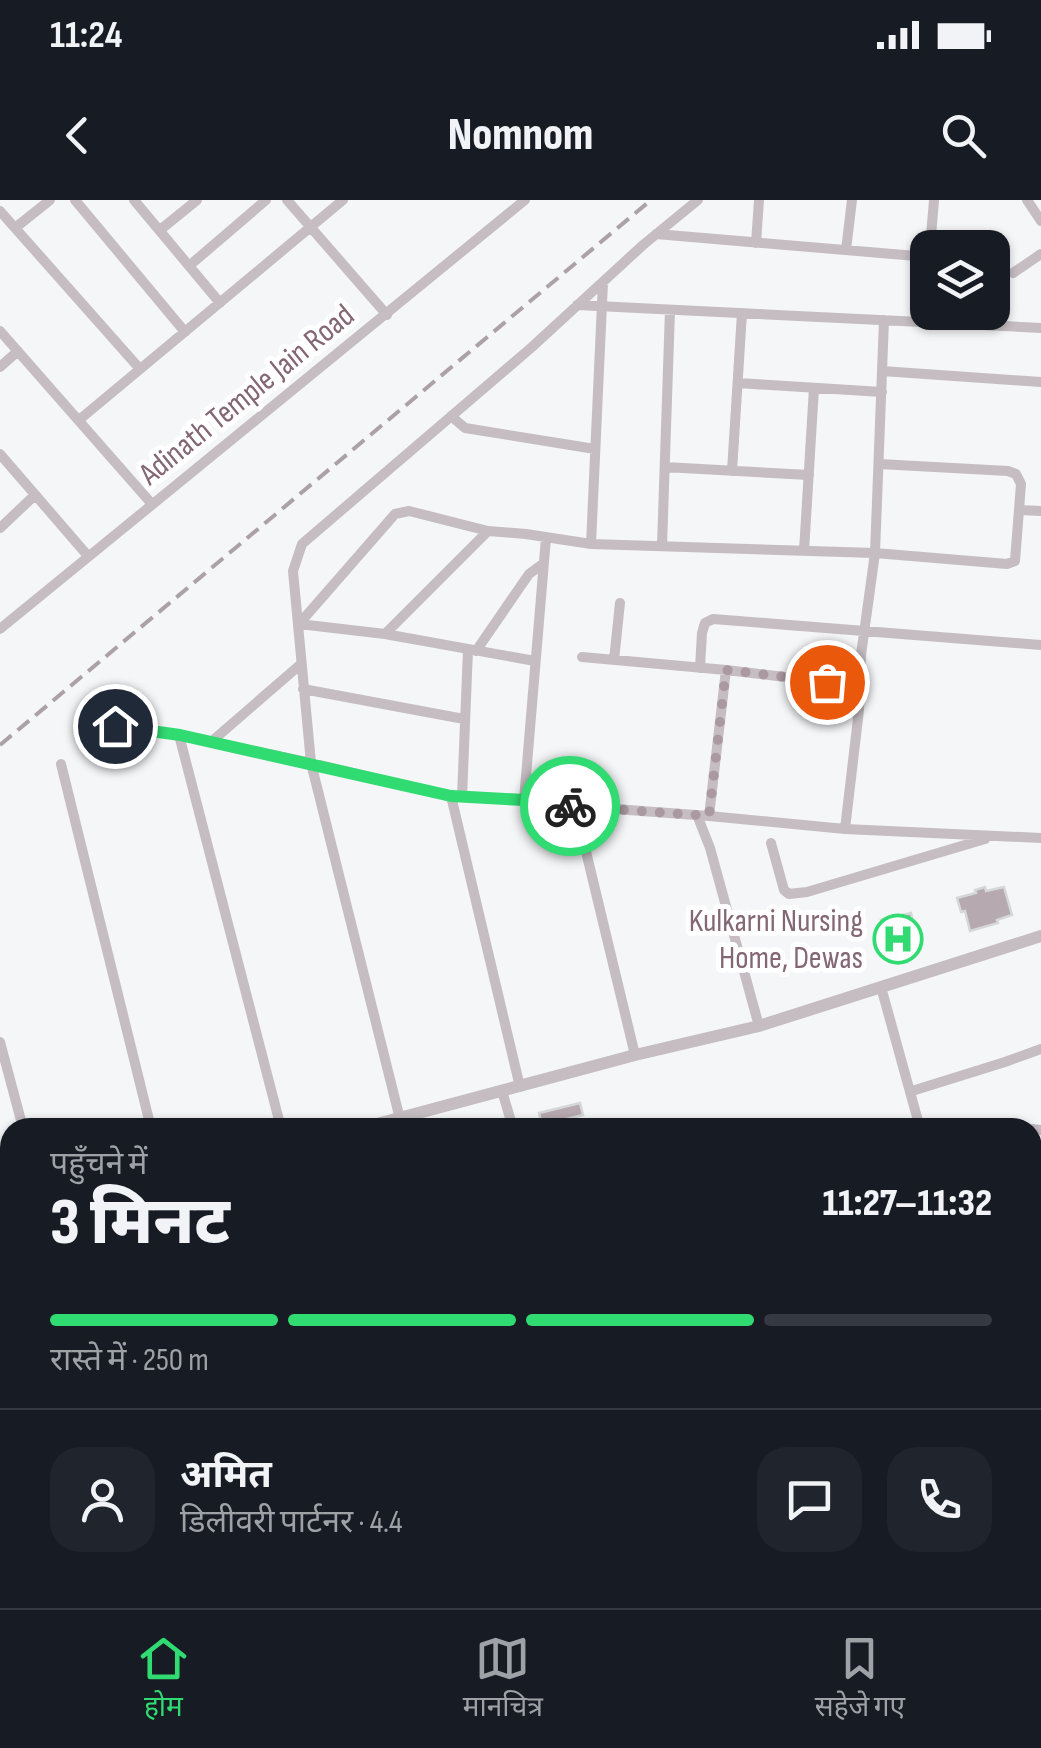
<!DOCTYPE html>
<html lang="hi">
<head>
<meta charset="utf-8">
<style>
  body { margin:0; font-family:"Sofia Sans Condensed","Noto Sans Devanagari",sans-serif; background:#20242c; color:#f1f3f6; height:100vh; display:flex; flex-direction:column; font-size:38px; white-space:nowrap }
  * { box-sizing:border-box; margin:0 }
  p { font-size:32px; color:#9ea1a6 }
  .icon { flex:none; width:55px; height:55px; fill:none; stroke:currentColor; stroke-width:2; stroke-linecap:round; stroke-linejoin:round }
  .map { position:relative; flex:1; overflow:hidden }
  .panel { position:absolute; left:0px; top:918px; width:1042px; height:492px; display:flex; flex-direction:column; background:#171b24; border-radius:30px 30px 0 0; box-shadow:0 2px 8px #0004 }
  .panel>* { flex:none }
  .buttons { position:absolute; left:910px; top:30px; display:grid; gap:20px }
  .buttons a { display:grid; place-items:center; width:100px; height:100px; border-radius:20px; background:#171b24; box-shadow:0 2px 8px #0004; font-size:50px }
  .pin { position:absolute; display:grid; place-items:center; width:85px; height:85px; color:#fff; margin:-42px; border:5px solid #fff; border-radius:50%; box-shadow:0 2px 10px #0007 }
  .courier { position:absolute; display:grid; place-items:center; width:100px; height:100px; margin:-50px; border:8px solid #30db71; border-radius:50%; background:#fff; color:#222; box-shadow:0 2px 12px #0007 }
  .overview em { font-style:normal; font-weight:800 }
  .overview div { display:flex; flex-direction:column-reverse }
  .overview { display:flex; align-items:center; justify-content:space-between; height:170px; padding:0 50px }
  h1 { font-size:65px; font-weight:800; line-height:75px }
  .bar { display:grid; grid-template-columns:repeat(4,1fr); gap:15px 10px; align-content:center; height:120px; padding:0 50px }
  .bar i { height:12px; border-radius:8px; background:#363941 }
  .bar .active { background:#30db71 }
  .bar p { grid-column:span 4 }
  .line { display:flex; align-items:center; gap:25px; padding:0 50px; border-top:2px solid #363941 }
  .line div { flex:1 }
  .round { display:grid; place-items:center; flex:none; width:105px; height:105px; border-radius:30px; background:#20242c }
  .status { display:flex; justify-content:space-between; align-items:center; height:70px; padding:0 50px; background:#171b24; direction:ltr }
  .status svg { height:28px; fill:currentColor }
  header { display:flex; justify-content:space-between; align-items:center; height:130px; padding:0 50px; background:#171b24; font-size:45px; font-weight:800 }
  .dock { display:flex; justify-content:space-around; align-items:center; height:140px; border-top:2px solid #363941; background:#171b24; font-size:28px; color:#9ea1a6 }
  .dock a { display:grid; justify-items:center; gap:5px }
  .dock .active { color:#30db71 }
  .map>svg:first-child { display:block }
  .building { fill:#b6a9af; stroke:#d6d8d8; stroke-width:2.5 }
  .lines { fill:none; stroke-linecap:round; stroke-linejoin:round }
  .minor { stroke:#c5bdc1; stroke-width:10 }
  .tertiary { stroke:#c5bdc1; stroke-width:12 }
  .primary { stroke:#dcd5d8; stroke-width:18 }
  .rail { stroke:#aca1a6; stroke-width:4; stroke-dasharray:15 8; stroke-linecap:butt }
  .done { stroke:#ab99a1; stroke-width:10; stroke-dasharray:0 18 }
  .route { stroke:#30db71; stroke-width:12 }
  .labels { text-anchor:middle; dominant-baseline:central; stroke-width:10; stroke-linejoin:round; paint-order:stroke }
  .street-label { font-size:32px; fill:#836773; stroke:#fff }
  .poi-label { font-size:32px; fill:#836773; stroke:#fff; text-anchor:end }
</style>
</head>
<body>
<div class="status"><b>11:24</b><svg viewBox="0 0 49 12"><path d="M0 12V9h3v3zM5 12V6h3v6zM10 12V3h3v9zM15 12V0h3v12zM26 1h20v11H26zM47 4h2v5h-2z"/></svg></div>
<header><svg class="icon" aria-label="back" viewBox="0 0 24 24"><path d="M15 5l-7 7 7 7"/></svg>Nomnom<svg class="icon" aria-label="search" viewBox="0 0 24 24"><circle cx="10" cy="10" r="6"/><path d="M15 15l6 6"/></svg></header>
<div class="map">
<svg width="1041" height="1408" viewBox="0 0 1041 1408">
  <rect width="100%" height="100%" fill="#f4f6f7"/>
  <path class="building" d="M985 687 986 691 1004 687 1012 715 997 720 998 723 970 731 965 711 961 712 957 698 976 693 975 690Z
    M911 713 919 745 889 753 881 720Z
    M580 903 583 915 542 925 539 913Z"/>
  <g class="lines">
    <path class="minor" d="M75 0 185 132
      M134 0 220 103
      M287 0 387 115
      M1027 0 1041 21
      M0 11 140 169
      M15 28 50 0
      M160 30 197 0
      M656 34 928 57
      M756 43 759 0
      M930 48 934 0
      M846 50 852 0
      M189 66 266 0
      M1013 73 1041 54
      M577 105 1041 128
      M923 122 928 69
      M0 131 151 303
      M0 167 18 151
      M882 171 1041 182
      M738 183 882 192
      M451 216 465 228 595 249
      M79 220 343 0
      M0 254 88 356
      M665 267 809 275
      M732 271 742 113
      M1019 310 1041 311
      M0 328 35 295
      M591 344 603 82
      M662 346 670 110
      M804 351 814 188
      M299 424 395 314 409 311 488 331 526 334 591 344 875 353 1007 364 1015 361 1021 284 1016 274 1008 271 879 264
      M299 424 385 434 535 461
      M0 429 525 0
      M385 434 488 331
      M476 451 529 374 544 363
      M582 457 726 470 861 486
      M614 460 620 403
      M700 468 702 433 705 423 713 419 1041 445
      M303 489 464 519
      M83 521 179 535 311 563 451 596 524 600 575 606 709 616 845 629 1041 638
      M179 535 281 928
      M211 542 301 464
      M61 564 151 928
      M451 596 520 887
      M462 597 468 450
      M524 600 546 338
      M575 606 635 855
      M697 615 710 648 759 826
      M709 616 726 470
      M845 629 859 510 861 455 875 353 884 120
      M771 643 784 690 789 694 807 692 985 639
      M881 787 920 928
      M0 842 23 928
      M502 891 513 928
      M912 891 1005 862 1041 849
      M400 919 311 563 293 371 302 344 532 147 643 45 698 0
      M912 928H938
      M1032 929 1041 930
      M1041 1060 1038 1086 1041 1105
      M0 1314 4 1332
      M1032 1316 1035 1322 1032 1340
      M186 1400 187 1408
      M261 1400 263 1408
      M423 1400 432 1408
      M569 1400 578 1408
      M697 1400 706 1408
      M968 1400 977 1408
      M297 1408 304 1400
      M378 1408 385 1400
      M741 1408 748 1400
      M839 1408 846 1400"/>
    <path class="tertiary" d="M362 928 635 855 759 826 1041 736
      M0 1008 10 1006"/>
    <path class="primary" d="M1032 1250 1041 1240
      M1032 1272 1041 1262
      M895 1408 902 1400
      M914 1408 921 1400"/>
    <path class="rail" d="M0 545 651 0"/>
  </g>
  <g class="lines">
    <path class="done" d="M570 606 709 616 726 470 827 482"/>
    <path class="route" d="M115 526 180 535 451 596 524 600 570 606"/>
  </g>
  <defs>
    <g id="hospital-ring" transform="scale(2.5)"><circle r="9.5" fill="#fff" stroke="#30db71" stroke-width="1.5"/><path d="M-5-5h3v3.5h4V-5h3V5h-3V1.5h-4V5h-3Z" fill="#30db71"/></g>
  </defs>
  <g fill-rule="evenodd">
    <use href="#hospital-ring" x="898" y="739"/>
  </g>
  <g class="labels">
    <g class="street-label">
      <text transform="translate(247 195) rotate(-39)">Adinath Temple Jain Road</text>
    </g>
    <g class="poi-label">
      <text x="863" y="721">Kulkarni Nursing<tspan x="863" dy="37">Home, Dewas</tspan></text>
    </g>
  </g>
</svg>
<div class="buttons">
<a><svg class="icon" aria-label="layers" viewBox="0 0 24 24"><path d="M12 4l9 5-9 5-9-5zM3 14l9 5 9-5"/></svg></a>
</div>
<div class="pin" style="left:827px;top:482px;background:#ea580c"><svg class="icon" aria-label="bag" viewBox="0 0 24 24"><path d="M5 8h14l-1 12H6zM9 8a3 3 0 0 1 6 0"/></svg></div>
<div class="pin" style="left:115px;top:526px;background:#1f2937"><svg class="icon" aria-label="home" viewBox="0 0 24 24"><path d="M3 11l9-7 9 7M6 9v11h12V9"/></svg></div>
<div class="courier" style="left:570px;top:606px"><svg class="icon" aria-label="bike" viewBox="0 0 24 24"><circle cx="6" cy="16" r="4"/><circle cx="18" cy="16" r="4"/><path d="M6 16l4-8h5l3 8M10 8l3 8H6M13 5h3"/></svg></div>
<section class="panel">
<div class="overview"><div><h1>3 मिनट</h1><p>पहुँचने में</p></div><em>11:27–11:32</em></div>
<div class="bar"><i class="active"></i><i class="active"></i><i class="active"></i><i></i><p>रास्ते में · 250 m</p></div>
<div class="line" style="height:180px"><a class="round"><svg class="icon" aria-label="person" viewBox="0 0 24 24"><circle cx="12" cy="8" r="4"/><path d="M4 21q1-7 8-7t8 7"/></svg></a><div><b>अमित</b><p>डिलीवरी पार्टनर · 4.4</p></div><a class="round"><svg class="icon" aria-label="chat" viewBox="0 0 24 24"><path d="M4 5h16v11H9l-5 4z"/></svg></a><a class="round"><svg class="icon" aria-label="phone" viewBox="0 0 24 24"><path d="M5 4h4l2 5-3 2q2 4 5 5l2-3 5 2v4C11 20 4 13 5 4z"/></svg></a></div>
</section>
</div>
<nav class="dock">
<a class="active"><svg class="icon" aria-label="home" viewBox="0 0 24 24"><path d="M3 11l9-7 9 7M6 9v11h12V9"/></svg>होम</a>
<a><svg class="icon" aria-label="map" viewBox="0 0 24 24"><path d="M3 6l6-2 6 2 6-2v14l-6 2-6-2-6 2zM9 4v14M15 6v14"/></svg>मानचित्र</a>
<a><svg class="icon" aria-label="saved" viewBox="0 0 24 24"><path d="M7 4h10v16l-5-4-5 4z"/></svg>सहेजे गए</a>
</nav>
</body>
</html>
